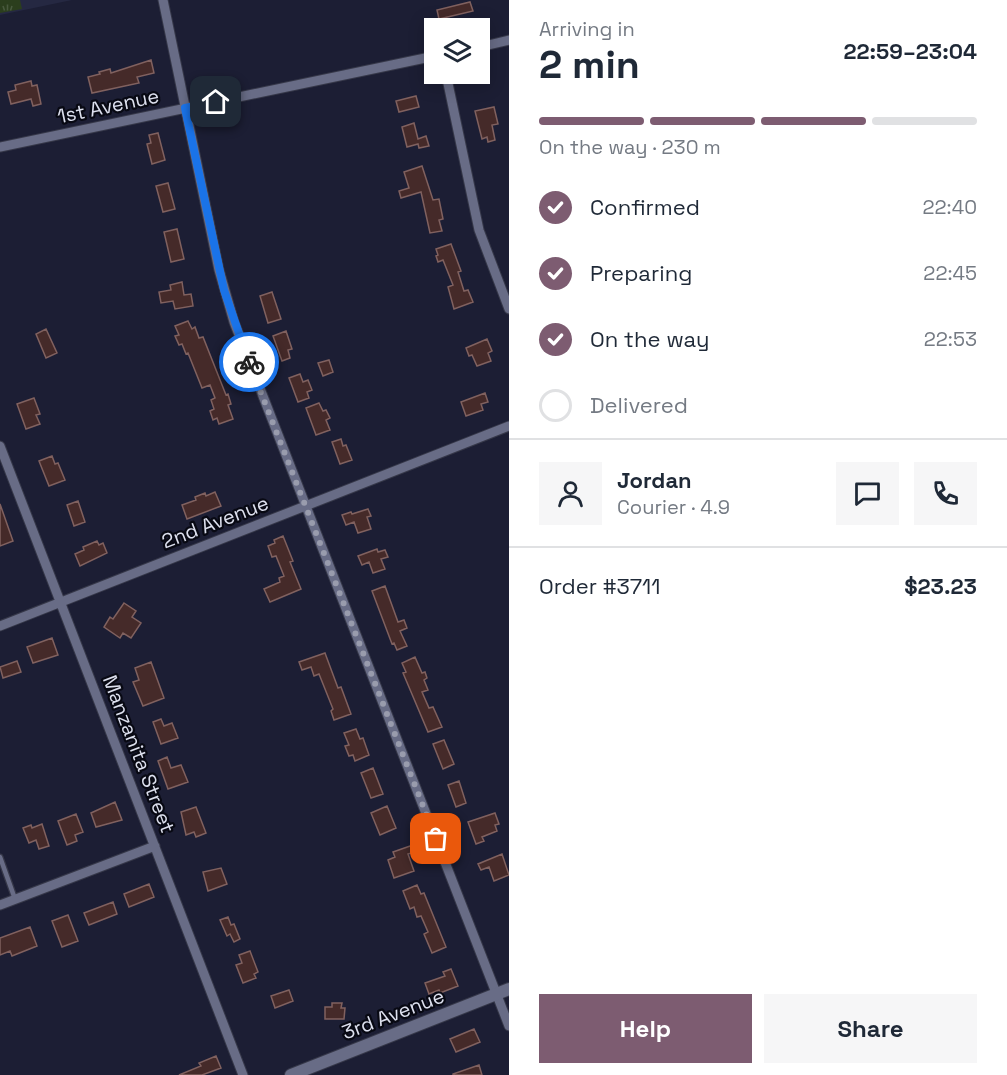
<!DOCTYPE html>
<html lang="en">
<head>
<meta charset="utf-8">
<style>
  body { margin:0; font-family:"Space Grotesk",sans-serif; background:#f6f6f7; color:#1f2937; height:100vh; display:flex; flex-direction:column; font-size:22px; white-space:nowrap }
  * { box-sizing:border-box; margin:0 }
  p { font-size:20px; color:#747a83 }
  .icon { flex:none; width:33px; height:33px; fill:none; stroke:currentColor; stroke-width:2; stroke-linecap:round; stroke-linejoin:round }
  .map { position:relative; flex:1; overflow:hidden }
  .details { display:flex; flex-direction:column; background:#fff; width:498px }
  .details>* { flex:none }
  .tools { position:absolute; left:424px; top:18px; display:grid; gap:12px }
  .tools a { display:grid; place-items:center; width:66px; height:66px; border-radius:0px; background:#fff; box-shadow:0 3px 15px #0003; font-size:30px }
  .pin { position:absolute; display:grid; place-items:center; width:51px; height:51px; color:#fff; margin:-26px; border-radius:12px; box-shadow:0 3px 9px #0006 }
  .courier { position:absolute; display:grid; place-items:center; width:60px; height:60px; margin:-30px; border:4px solid #1a73e8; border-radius:50%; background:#fff; color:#222; box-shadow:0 2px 8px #0007 }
  .summary em { font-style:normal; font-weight:700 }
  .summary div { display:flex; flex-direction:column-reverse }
  .summary { display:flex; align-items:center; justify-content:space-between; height:102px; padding:0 30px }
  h1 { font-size:39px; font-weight:700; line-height:45px }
  .bar { display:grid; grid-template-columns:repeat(4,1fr); gap:9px 6px; align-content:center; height:72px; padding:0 30px }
  .bar i { height:8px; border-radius:4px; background:#e0e1e3 }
  .bar .active { background:#7d5c71 }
  .bar p { grid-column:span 4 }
  .line { display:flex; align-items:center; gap:15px; padding:0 30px; border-top:2px solid #e0e1e3 }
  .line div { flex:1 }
  .round { display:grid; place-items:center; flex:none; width:63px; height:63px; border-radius:0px; background:#f6f6f7 }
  ol { padding:0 30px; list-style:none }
  li { display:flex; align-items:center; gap:18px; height:66px }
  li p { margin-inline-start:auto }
  li .icon { padding:6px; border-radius:50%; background:#7d5c71; color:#fff; stroke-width:4 }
  li:last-child { color:#747a83 }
  li i { width:33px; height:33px; border:3px solid #e0e1e3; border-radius:50% }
  .primary-button { display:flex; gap:12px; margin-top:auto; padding:12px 30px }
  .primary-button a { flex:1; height:69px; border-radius:0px; background:#7d5c71; color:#fff; font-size:24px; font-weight:700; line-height:69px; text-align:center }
  .primary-button a+a { background:#f6f6f7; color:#1f2937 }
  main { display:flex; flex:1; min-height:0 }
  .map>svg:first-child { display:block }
  .built { fill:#252842 }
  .grass { fill:url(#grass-tufts) }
  .building { fill:#452a29; stroke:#80615f; stroke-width:1.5 }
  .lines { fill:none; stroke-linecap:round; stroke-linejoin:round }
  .lane-casing { stroke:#363849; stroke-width:7 }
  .street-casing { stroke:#363849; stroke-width:11 }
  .secondary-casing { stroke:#363849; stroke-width:14 }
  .lane { stroke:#686c86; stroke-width:4.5 }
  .street { stroke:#686c86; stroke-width:9 }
  .secondary { stroke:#686c86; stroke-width:12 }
  .done { stroke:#999cad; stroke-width:6; stroke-dasharray:0 10.8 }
  .route { stroke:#1a73e8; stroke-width:8 }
  .labels { text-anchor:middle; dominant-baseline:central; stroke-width:4.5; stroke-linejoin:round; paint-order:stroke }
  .street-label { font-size:20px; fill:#dde0ee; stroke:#080913 }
</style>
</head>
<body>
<main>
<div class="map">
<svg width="509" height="1075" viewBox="0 0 509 1075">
  <defs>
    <pattern id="grass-tufts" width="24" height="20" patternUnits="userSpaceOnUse" patternTransform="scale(1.5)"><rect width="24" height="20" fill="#2b3e1d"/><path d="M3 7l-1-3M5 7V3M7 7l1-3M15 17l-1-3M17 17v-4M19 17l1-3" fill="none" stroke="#495a3e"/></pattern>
  </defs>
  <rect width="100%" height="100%" fill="#1c1e34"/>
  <path class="built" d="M0 0H72L0 15Z"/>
  <path class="grass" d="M0 0H20L22 9 0 13Z"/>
  <path class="building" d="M470 2 473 11 439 19 437 10Z
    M151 60 154 73 137 77 139 83 92 93 88 77 100 74 99 72 110 69 111 73Z
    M31 81 32 86 37 85 41 104 33 106 31 99 11 104 8 92 16 90 15 85Z
    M416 96 419 107 399 112 396 101Z
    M494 107 498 124 492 125 495 140 488 142 487 137 482 139 475 111Z
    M414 123 418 139 426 136 429 146 419 148 418 144 407 147 402 127Z
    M158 133 165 160 152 164 147 144 151 143 149 135Z
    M422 166 433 200 439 199 443 219 439 220 442 231 430 233 421 192 401 198 399 191 409 188 404 172Z
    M168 183 175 209 163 212 156 186Z
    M177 229 184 259 171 262 164 232Z
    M451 244 461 271 458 272 464 291 468 290 473 302 454 309 448 287 453 285 443 260 438 262 436 256 438 255 436 249Z
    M182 282 184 295 191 294 193 306 175 309 173 301 161 303 159 292 171 290 170 285Z
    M272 292 281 319 268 323 260 296Z
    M188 321 192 329 195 327 199 338 203 337 226 395 228 394 231 404 228 405 233 419 219 424 217 418 213 420 210 411 214 409 211 400 215 398 210 385 202 388 188 353 186 354 182 344 179 345 175 336 179 335 175 326Z
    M46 329 57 353 46 358 36 334Z
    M286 331 292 349 288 350 290 358 282 361 273 336Z
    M487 339 492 351 488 353 491 361 477 366 472 355 469 356 466 348Z
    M329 360 333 372 323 376 318 363Z
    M300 374 303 382 308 380 312 390 307 392 309 398 298 402 289 378Z
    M485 393 488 402 481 404 483 410 466 416 461 402Z
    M34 398 40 414 36 415 40 424 26 429 17 404Z
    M319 403 323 411 326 410 330 418 326 420 330 430 316 435 306 408Z
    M341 439 343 446 346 445 352 460 340 464 332 442Z
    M52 456 55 464 58 463 65 480 49 486 39 461Z
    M215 492 221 506 187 519 182 505 196 500 195 497 205 493 206 496Z
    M78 501 85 522 74 526 67 505Z
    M0 504 13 541 0 546Z
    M368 509 371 516 367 517 371 529 358 533 354 522 346 525 342 515 351 512 352 514Z
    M283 536 293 561 290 562 301 589 270 602 264 589 280 582 279 578 284 576 276 556 272 557 268 546 275 543 274 540Z
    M97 541 99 545 103 543 107 553 80 566 75 554 84 550 83 547Z
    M377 549 378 552 385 550 388 557 381 559 385 569 373 573 369 562 362 565 358 556Z
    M385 586 398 622 404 620 407 628 400 631 407 646 397 650 394 643 392 644 372 591Z
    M124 603 136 611 132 617 141 623 131 638 123 633 120 638 104 627 110 617 113 619Z
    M52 638 58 655 33 663 27 647Z
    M325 653 338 688 341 687 351 714 334 720 331 711 333 709 319 674 314 676 311 667 302 670 299 662Z
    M415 657 422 673 425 672 427 678 424 680 428 690 422 692 429 708 433 707 442 727 428 732 403 673 406 672 402 663Z
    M17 661 21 672 3 678 0 667Z
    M151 662 164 698 143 706 133 682 139 680 135 668Z
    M161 719 164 726 172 723 178 738 161 744 153 722Z
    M356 729 360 739 363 738 369 755 355 761 353 755 349 756 345 746 349 745 344 733Z
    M444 740 454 764 443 769 433 744Z
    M167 757 171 768 181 765 188 782 168 789 158 761Z
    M373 768 383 794 371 798 361 773Z
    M459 781 466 803 456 807 448 785Z
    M115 802 122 820 96 827 91 813Z
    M387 806 396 828 380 835 371 813Z
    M196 807 206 833 196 837 194 832 186 835 181 812Z
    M495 813 499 824 495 825 497 831 482 837 484 841 476 844 468 822Z
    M76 814 83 832 75 835 77 841 67 845 58 821Z
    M42 824 49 846 39 849 36 840 29 843 23 828 31 825 32 828Z
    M413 845 415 852 408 854 414 871 394 878 388 860 395 857 393 852Z
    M502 854 509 875 494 881 489 867 481 870 478 864Z
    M221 868 227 884 208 891 203 872Z
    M149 884 154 897 129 907 124 894Z
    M417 885 421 894 424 893 446 947 432 953 424 934 428 932 421 916 417 917 414 907 410 909 403 891Z
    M113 902 117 914 89 925 84 913Z
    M68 915 78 941 62 947 52 921Z
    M228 917 231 925 234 924 240 939 234 942 230 934 227 936 220 920Z
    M30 927 37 946 12 956 10 951 0 955V938Z
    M250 951 258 972 254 974 256 978 243 983 236 965 242 963 239 955Z
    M451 969 458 986 440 993 439 990 429 994 425 983 445 976 443 972Z
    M289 990 293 1001 275 1008 271 996Z
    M332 1003H342L341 1008H345L344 1019H325V1007H332Z
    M474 1029 480 1042 456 1052 450 1039Z
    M216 1056 221 1068 202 1075H179L201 1066 199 1063Z
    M479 1065 482 1075H453V1074Z"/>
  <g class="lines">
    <g class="lane-casing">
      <path id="lane" d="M0 857 15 899"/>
    </g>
    <g class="street-casing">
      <path id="street" d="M163 0 219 270 234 322 509 1026
        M480 47 509 40
        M446 74 479 230 509 309
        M0 147 435 56
        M0 446 243 1075
        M0 626 509 426
        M0 905 155 846"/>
    </g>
    <g class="secondary-casing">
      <path id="secondary" d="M291 1075 509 989"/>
    </g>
    <use href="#lane" class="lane"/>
    <use href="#street" class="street"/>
    <use href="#secondary" class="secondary"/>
  </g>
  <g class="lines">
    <path class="done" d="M249 362 436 839"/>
    <path class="route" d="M216 102 185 108 224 290 249 362"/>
  </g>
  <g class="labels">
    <g class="street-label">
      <text transform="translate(108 106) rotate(-12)">1st Avenue</text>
      <text transform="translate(215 522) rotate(-21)">2nd Avenue</text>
      <text transform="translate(139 754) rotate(69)">Manzanita Street</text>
      <text transform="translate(393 1014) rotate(-21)">3rd Avenue</text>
    </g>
  </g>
</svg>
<div class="tools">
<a><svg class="icon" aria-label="layers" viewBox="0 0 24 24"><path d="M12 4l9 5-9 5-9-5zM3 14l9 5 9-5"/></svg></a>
</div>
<div class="pin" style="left:436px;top:839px;background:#ea580c"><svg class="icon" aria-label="bag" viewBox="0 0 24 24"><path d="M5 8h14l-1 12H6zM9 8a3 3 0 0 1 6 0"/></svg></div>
<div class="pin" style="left:216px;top:102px;background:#1f2937"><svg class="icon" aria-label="home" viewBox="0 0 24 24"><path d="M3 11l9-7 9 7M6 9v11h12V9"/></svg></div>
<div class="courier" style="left:249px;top:362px"><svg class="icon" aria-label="bike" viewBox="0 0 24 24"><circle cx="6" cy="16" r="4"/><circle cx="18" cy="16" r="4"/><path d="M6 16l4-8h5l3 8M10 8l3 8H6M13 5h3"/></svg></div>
</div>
<section class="details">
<div class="summary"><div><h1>2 min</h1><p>Arriving in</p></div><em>22:59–23:04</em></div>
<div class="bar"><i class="active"></i><i class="active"></i><i class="active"></i><i></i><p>On the way · 230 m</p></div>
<ol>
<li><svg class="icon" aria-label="check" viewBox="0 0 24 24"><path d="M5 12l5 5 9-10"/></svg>Confirmed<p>22:40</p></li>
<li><svg class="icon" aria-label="check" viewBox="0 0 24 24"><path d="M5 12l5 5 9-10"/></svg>Preparing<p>22:45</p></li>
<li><svg class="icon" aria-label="check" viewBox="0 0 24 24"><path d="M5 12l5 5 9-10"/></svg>On the way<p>22:53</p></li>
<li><i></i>Delivered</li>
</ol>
<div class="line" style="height:108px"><a class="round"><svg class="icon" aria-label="person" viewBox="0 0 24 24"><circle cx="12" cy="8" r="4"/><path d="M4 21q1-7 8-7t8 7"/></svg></a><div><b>Jordan</b><p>Courier · 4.9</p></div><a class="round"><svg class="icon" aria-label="chat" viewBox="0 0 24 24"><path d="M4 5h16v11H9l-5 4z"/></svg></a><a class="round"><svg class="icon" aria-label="phone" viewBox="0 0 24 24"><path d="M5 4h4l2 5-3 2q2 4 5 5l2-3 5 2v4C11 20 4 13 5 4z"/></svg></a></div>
<div class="line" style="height:78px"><div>Order #3711</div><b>$23.23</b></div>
<div class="primary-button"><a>Help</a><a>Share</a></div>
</section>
</main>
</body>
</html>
